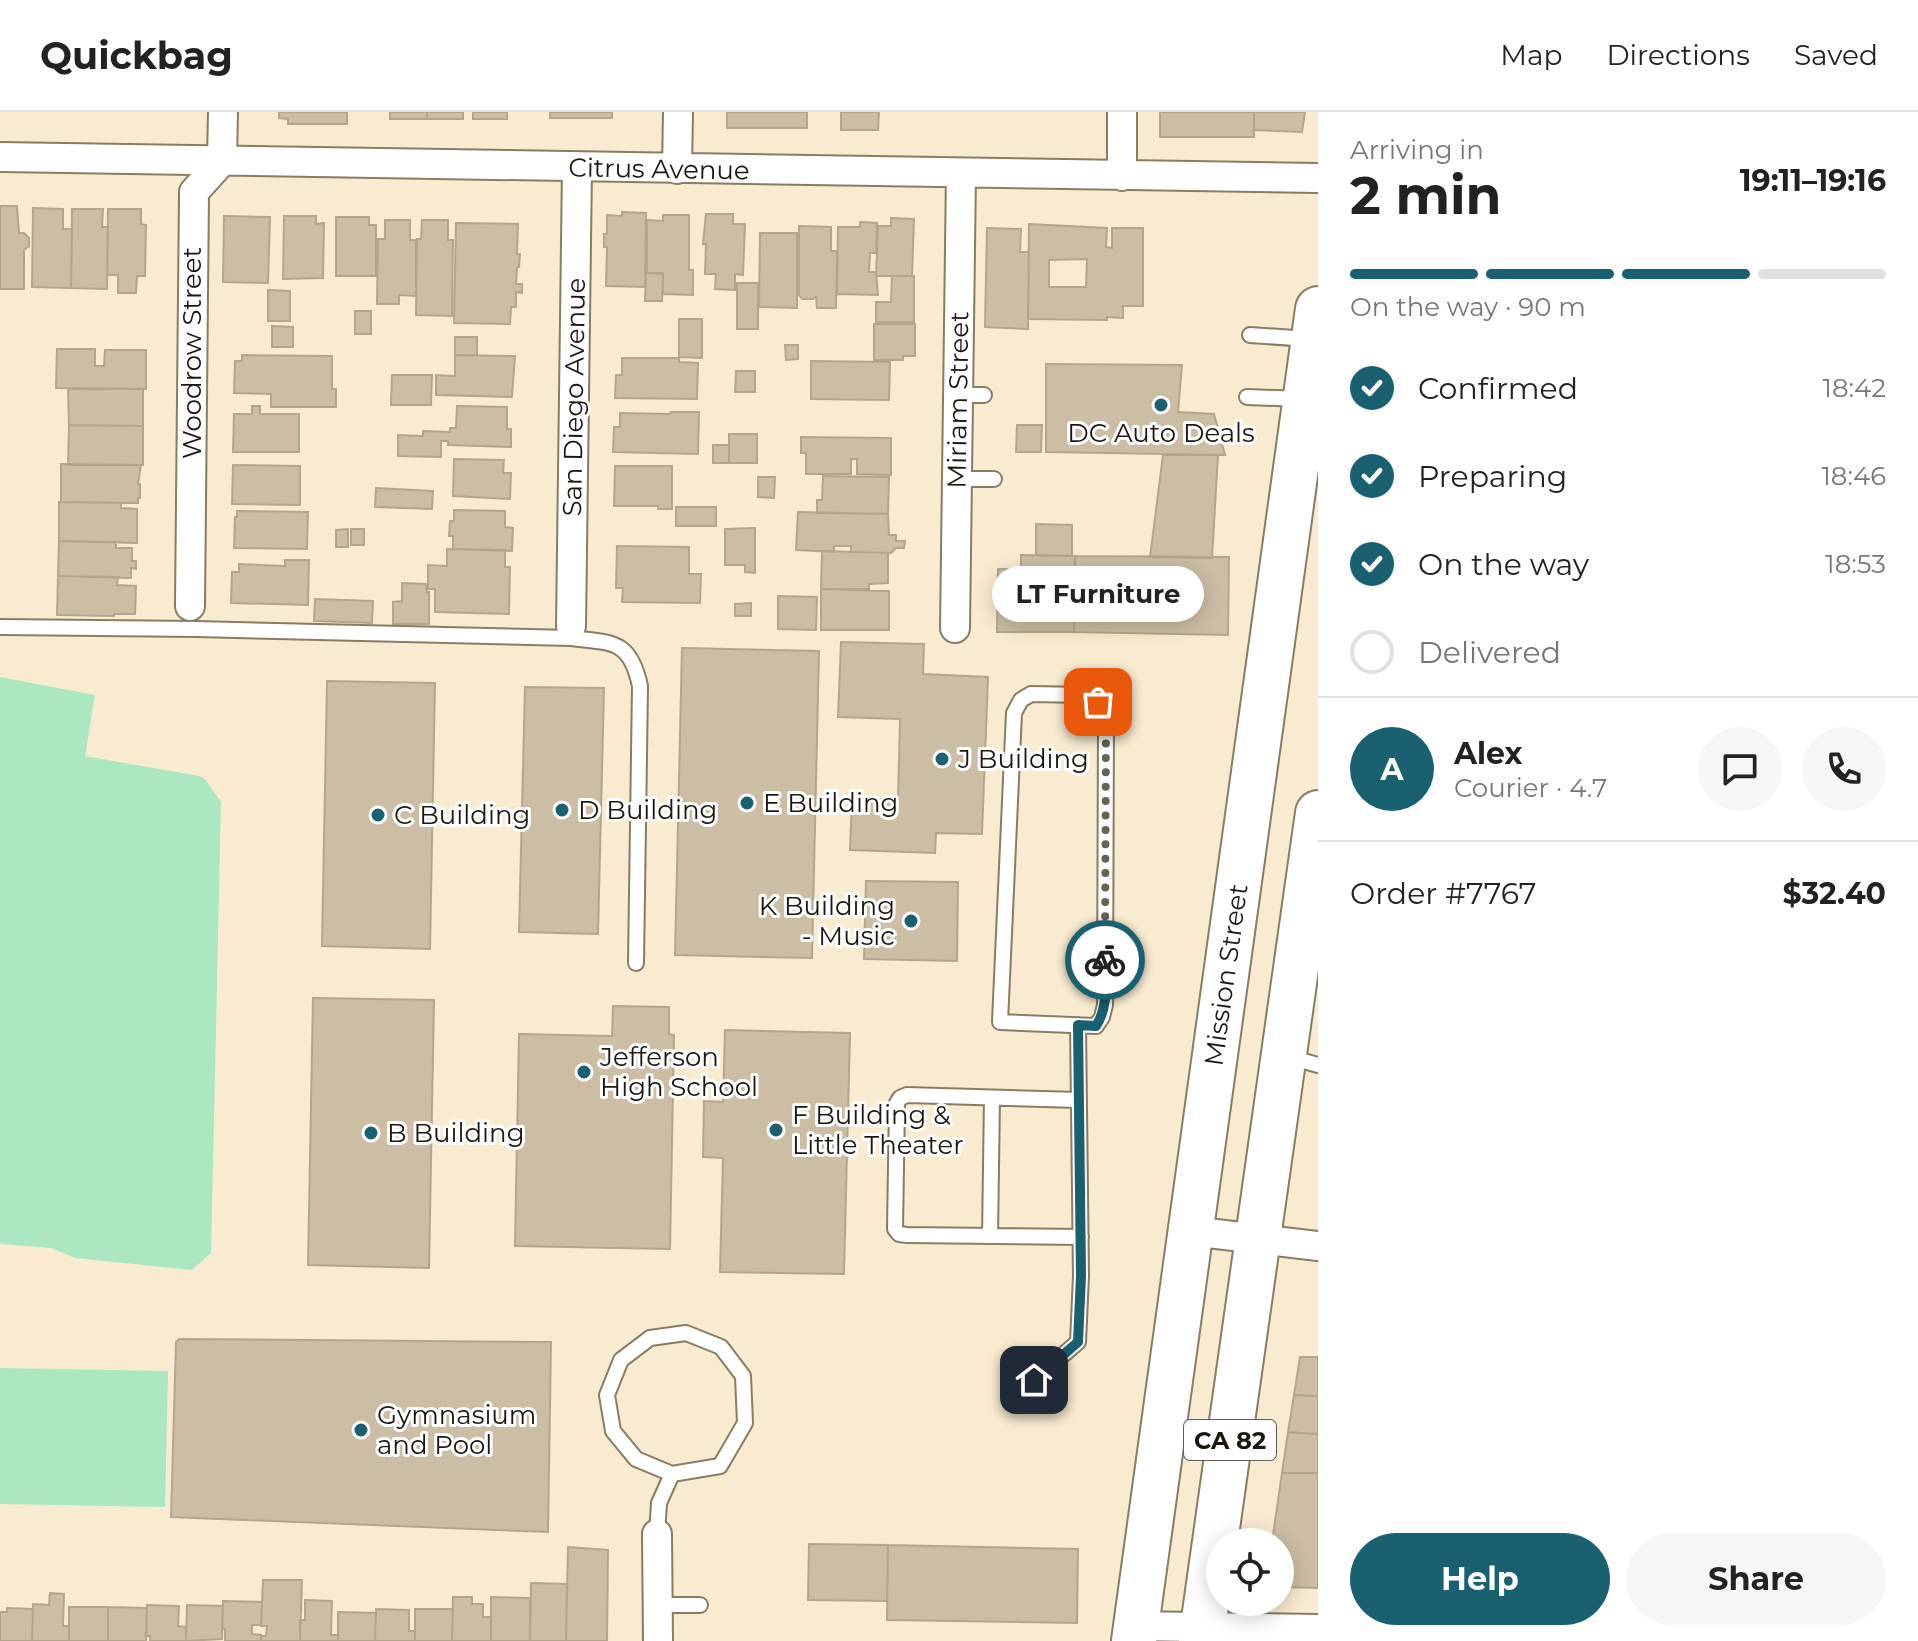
<!DOCTYPE html>
<html lang="en">
<head>
<meta charset="utf-8">
<style>
  body { margin:0; font-family:Montserrat,sans-serif; background:#f6f6f6; color:#222; height:100vh; display:flex; flex-direction:column; font-size:30px; white-space:nowrap }
  * { box-sizing:border-box; margin:0 }
  p { font-size:26px; color:#767676 }
  .icon { flex:none; width:44px; height:44px; fill:none; stroke:currentColor; stroke-width:2; stroke-linecap:round; stroke-linejoin:round }
  .map { position:relative; flex:1; overflow:hidden }
  .panel { display:flex; flex-direction:column; background:#fff; width:600px }
  .panel>* { flex:none }
  .tools { position:absolute; left:1206px; top:1416px; display:grid; gap:16px }
  .tools a { display:grid; place-items:center; width:88px; height:88px; border-radius:50%; background:#fff; box-shadow:0 4px 20px #0003; font-size:40px }
  .pin { position:absolute; display:grid; place-items:center; width:68px; height:68px; color:#fff; margin:-34px; border-radius:16px; box-shadow:0 4px 12px #0006 }
  .courier { position:absolute; display:grid; place-items:center; width:80px; height:80px; margin:-40px; border:6px solid #196070; border-radius:50%; background:#fff; color:#222; box-shadow:0 2px 10px #0007 }
  .bubble { position:absolute; height:56px; border-radius:28px; background:#fff; box-shadow:0 4px 20px #0003; font-size:26px; font-weight:700; line-height:56px; text-align:center }
  .headline em { font-style:normal; font-weight:700 }
  .headline div { display:flex; flex-direction:column-reverse }
  .headline { display:flex; align-items:center; justify-content:space-between; height:136px; padding:0 32px }
  h1 { font-size:52px; font-weight:700; line-height:60px }
  .bar { display:grid; grid-template-columns:repeat(4,1fr); gap:12px 8px; align-content:center; height:96px; padding:0 32px }
  .bar i { height:10px; border-radius:6px; background:#e0e0e0 }
  .bar .current { background:#196070 }
  .bar p { grid-column:span 4 }
  .line { display:flex; align-items:center; gap:20px; padding:0 32px; border-top:2px solid #e0e0e0 }
  .line div { flex:1 }
  .round { display:grid; place-items:center; flex:none; width:84px; height:84px; border-radius:42px; background:#f6f6f6 }
  ol { padding:0 32px; list-style:none }
  li { display:flex; align-items:center; gap:24px; height:88px }
  li p { margin-inline-start:auto }
  li .icon { padding:8px; border-radius:50%; background:#196070; color:#fff; stroke-width:4 }
  li:last-child { color:#767676 }
  li i { width:44px; height:44px; border:4px solid #e0e0e0; border-radius:50% }
  .button { display:flex; gap:16px; margin-top:auto; padding:16px 32px }
  .button a { flex:1; height:92px; border-radius:48px; background:#196070; color:#fff; font-size:32px; font-weight:700; line-height:92px; text-align:center }
  .button a+a { background:#f6f6f6; color:#222 }
  header { display:flex; align-items:center; gap:48px; box-sizing:border-box; height:112px; padding:0 40px; background:#fff; border-bottom:2px solid #e0e0e0 }
  header strong { font-size:38px }
  nav { display:flex; gap:44px; margin-inline-start:auto; font-size:28px }
  main { display:flex; flex:1; min-height:0 }
  .map>svg:first-child { display:block }
  .green { fill:#abe7c1 }
  .building { fill:#cbbea4; stroke:#b3a68d; stroke-width:2; fill-rule:evenodd }
  .lines { fill:none; stroke-linecap:round; stroke-linejoin:round }
  .lane-casing { stroke:#897c64; stroke-width:18 }
  .street-casing { stroke:#897c64; stroke-width:32 }
  .primary-casing { stroke:#897c64; stroke-width:48 }
  .lane { stroke:#fff; stroke-width:14 }
  .street { stroke:#fff; stroke-width:28 }
  .primary { stroke:#fff; stroke-width:44 }
  .done { stroke:#696152; stroke-width:8; stroke-dasharray:0 14.4 }
  .route { stroke:#196070; stroke-width:10 }
  .poi-dot { fill:#196070; stroke:#fff; stroke-width:3 }
  .labels { text-anchor:middle; dominant-baseline:central; stroke-width:6; stroke-linejoin:round; paint-order:stroke }
  .shield { fill:#fff; stroke:#605d56; stroke-width:2 }
  .shield-label { font-size:24px; font-weight:bold; fill:#1c170e }
  .street-label { font-size:26px; fill:#1c170e; stroke:#fff }
  .poi-label { font-size:26px; fill:#1c170e; stroke:#fff; text-anchor:start }
</style>
</head>
<body>
<header>
<strong>Quickbag</strong>
<nav><a>Map</a><a>Directions</a><a>Saved</a></nav>
</header>
<main>
<div class="map">
<svg width="1318" height="1529" viewBox="0 0 1318 1529">
  <rect width="100%" height="100%" fill="#f9ebd0"/>
  <path class="green" d="M0 565 95 583 85 644 199 664 205 667 221 690 211 1141 192 1158 75 1146 51 1136 0 1132Z
    M0 1256 168 1259 165 1395 0 1392Z"/>
  <path class="building" d="M279 0H347V12H288V7L279 6Z
    M390 0H427V7H390Z
    M427 0H463V7H427Z
    M473 0H507V7H473Z
    M550 0H612V6H550Z
    M727 0H807V16H727Z
    M841 0H879L878 18H841Z
    M1160 0H1254V25H1160Z
    M1254 0H1305L1302 20 1254 18Z
    M0 94H17L19 121H24L29 126V134L24 138V177H0Z
    M33 96 63 97V117H72L71 176 32 175Z
    M72 97H103L102 115H108L107 177 71 176Z
    M108 97H141V112L146 113 145 164H137L136 181H118V163H107Z
    M622 100 646 101 645 175 606 174 607 135H604V122H607V103L622 104Z
    M706 102H733V112H745L743 163 735 162V178L715 177 716 162H705L706 132H703Z
    M663 103H689V158H693V183L663 182V161H647V108L663 109Z
    M224 104 270 105 268 171 223 170Z
    M284 104H316V112L324 111 323 166 283 167Z
    M336 105H369V113H376V164H336Z
    M891 106 914 107 912 164H876L878 114H891Z
    M385 108H410V128H416V184L399 183V192H377L378 127H385Z
    M422 108H448V128H453L452 204 416 203 417 127H421Z
    M860 110 877 111 876 141H870L869 160H876L878 183 837 182 838 115H860Z
    M456 111 518 112 517 142H520L519 155H517L516 172H522V181L516 180V195H511L510 212 454 211Z
    M1029 112 1107 116 1106 135 1112 136V116H1143V194H1123V206L1107 205V208L1028 207ZM1087 147 1086 175H1049V148Z
    M799 114 831 115V139H837L836 196H817L816 185 813 187H802L799 183Z
    M987 116 1021 117 1020 140H1029L1028 217 985 215Z
    M760 121H797V196L759 195Z
    M646 161 663 162 662 189H645Z
    M892 164H914V210H876V190H891Z
    M737 171H758V217H737Z
    M268 178 290 179V209H268Z
    M355 199H371V222H355Z
    M679 207H702V246L679 245Z
    M874 212H915V244H903V248H874Z
    M272 214 293 215V235H272Z
    M455 225H477V243H455Z
    M785 233H798V247L786 248Z
    M57 237H95V254H104L105 238H146V277L56 276Z
    M242 243 332 244V277H336V295H271V282L234 281 235 249H242Z
    M455 243 515 244 512 285 436 283V263L455 264Z
    M622 246H679V250L698 251 697 287 615 286 616 263H622Z
    M811 249 890 250 889 288 811 287Z
    M1046 252 1182 253 1178 300 1214 302 1225 343 1046 340Z
    M736 259H755V280H735Z
    M392 263H432L431 293H391Z
    M68 277H143V314L69 313Z
    M252 294H260V302H299V340H233L234 302H252Z
    M457 294 507 295V317H511V335L448 333V329H441V345L398 344V323L423 324V319L450 320V316H456Z
    M671 300H699L698 342 613 340 614 315H620V301L670 302Z
    M69 313 143 314V353H68Z
    M1017 313H1042L1041 340H1016Z
    M729 322H757V351H729Z
    M801 325 891 326V363L857 362V347H851V362H806V341H801Z
    M713 333H729V351H713Z
    M1163 343H1218L1212 446 1150 445Z
    M454 347 504 348 503 361H511L510 387 453 384Z
    M61 352 141 353 138 372H140V386H138V391L61 390Z
    M233 353 300 354V393L232 392Z
    M615 354H672V397H658V394H614Z
    M823 364 889 365 888 402 817 401V388H822Z
    M758 365H775L774 386 758 385Z
    M376 376 433 379 432 397 375 395Z
    M59 390 121 391V396L137 397V431L59 429Z
    M676 395H716V414H676Z
    M454 398 505 399V415L513 416 512 439 453 437V424H449L450 409H454Z
    M237 399 308 400 307 437 234 436 235 405H237Z
    M798 400 888 402 889 423H896V429H905L904 436H896L891 441 851 440V434H834V440L796 438Z
    M1036 412 1072 413V444L1036 443Z
    M755 416V461L745 460V453H725V417Z
    M348 417V435H336V418Z
    M351 417H364V433H351Z
    M59 429 116 430V436H132V449H136V457L131 456V466L58 464Z
    M617 434 689 435V462H701L700 491 622 490 623 476H616Z
    M447 437 505 438V455H510L509 502 435 500V477H428V453L447 454Z
    M822 439 888 441V471L869 472V477H821Z
    M1021 443 1075 444 1074 520H997L998 457H1021Z
    M1075 444 1229 445 1228 523 1074 520Z
    M285 448H309L308 493 231 491 232 460H239V452L285 454Z
    M58 464 118 465 117 473 136 474 135 502H114V504L57 503Z
    M402 471 426 472 427 480H429V512H393V490L402 489Z
    M821 477 889 479V518H821Z
    M778 484 817 485 816 518 778 517Z
    M315 487 373 489 372 511 314 509Z
    M751 491V504H735V492Z
    M841 530 924 532 923 562 988 565 982 722 936 721 935 741 850 738 852 686 898 688 900 607 838 605Z
    M682 536 819 539 812 846 675 843Z
    M327 569 435 571 430 837 322 834Z
    M525 575 604 576 598 822 519 820Z
    M866 769 958 770 957 849 864 847Z
    M313 886 434 888 429 1156 308 1153Z
    M613 894 669 895V922L674 923 670 1137 515 1134 519 922 612 924Z
    M725 918 850 921 844 1162 720 1160 723 1046 703 1045 704 989 723 990Z
    M179 1227 551 1230 548 1420 171 1405 176 1230Z
    M1300 1245H1318V1284L1294 1283Z
    M1294 1283 1318 1284V1322L1288 1320Z
    M1288 1320 1318 1322V1361H1282Z
    M1282 1361H1318V1476L1280 1475V1430H1272Z
    M809 1432 888 1433 887 1489 808 1488Z
    M888 1433 1078 1437 1077 1511 887 1508Z
    M568 1435 608 1438 607 1529H566Z
    M263 1468H302L300 1529H261V1524H266L267 1514H261Z
    M531 1471 567 1472 566 1529H530Z
    M50 1481 64 1482 63 1514H69V1529H32L33 1492 49 1493Z
    M453 1485H472V1492H483V1505H491V1529H452Z
    M491 1485 530 1486V1529H491Z
    M305 1488 332 1489 331 1523H338V1529H300V1508H305Z
    M223 1489 262 1490 261 1513H252V1522L261 1523V1529H225V1517H222Z
    M147 1493 179 1494 178 1514 186 1515V1529H150V1524H146Z
    M187 1493 223 1494 222 1527 186 1529Z
    M69 1495H108V1529H69Z
    M108 1495 147 1496 146 1529H108Z
    M7 1496 33 1497 32 1529H0V1500H7Z
    M376 1497 409 1498V1519H415V1529H375Z
    M415 1497H453L452 1529H415Z
    M338 1500 376 1501 375 1529H338Z"/>
  <g class="lines">
    <g class="lane-casing">
      <path id="lane" d="M1250 223 1309 227
        M958 283H984
        M1247 285 1301 287
        M957 367H994
        M0 515 196 517 571 526
        M571 518V526C612 531 630 527 640 574L636 851
        M1031 582 1084 583 1098 590 1106 608 1105 893 1102 905 1096 914 1000 910 1014 601 1021 588Z
        M1289 945 1318 953
        M1079 988 907 983 900 986 897 991 895 1117 899 1122 907 1123 1081 1125
        M990 1124 992 986
        M686 1221 721 1235 743 1264 745 1311 720 1354 672 1362 636 1347 613 1319 607 1283 621 1248 650 1226Z
        M1034 1268 1078 1230 1081 1164 1078 913
        M657 1422 659 1391 672 1362
        M658 1493H700"/>
    </g>
    <g class="street-casing">
      <path id="street" d="M0 45 1318 66
        M677 57 678 0
        M1122 64V0
        M190 494 194 80 222 49 223 0
        M571 514 577 55
        M955 516 961 61
        M1191 1119 1318 1134
        M657 1422 658 1529
        M1136 1514 1318 1517"/>
    </g>
    <g class="primary-casing">
      <path id="primary" d="M1134 1529 1318 197
        M1201 1529 1318 701"/>
    </g>
    <use href="#lane" class="lane"/>
    <use href="#street" class="street"/>
    <use href="#primary" class="primary"/>
  </g>
  <g class="lines">
    <path class="done" d="M1098 590 1106 608 1105 848"/>
    <path class="route" d="M1034 1268 1078 1230 1081 1164 1078 913 1096 914C1109 894 1105 870 1105 848"/>
  </g>
  <g class="poi-dot">
    <circle cx="1161" cy="293" r="8"/>
    <circle cx="942" cy="647" r="8"/>
    <circle cx="747" cy="691" r="8"/>
    <circle cx="562" cy="698" r="8"/>
    <circle cx="378" cy="703" r="8"/>
    <circle cx="911" cy="809" r="8"/>
    <circle cx="584" cy="960" r="8"/>
    <circle cx="776" cy="1018" r="8"/>
    <circle cx="371" cy="1021" r="8"/>
    <circle cx="361" cy="1318" r="8"/>
  </g>
  <g class="labels">
    <rect class="shield" x="1184" y="1308" width="92" height="40" rx="6"/>
    <g class="shield-label">
      <text x="1230" y="1328">CA 82</text>
    </g>
    <g class="street-label">
      <text transform="translate(659 57) rotate(1)">Citrus Avenue</text>
      <text transform="translate(192 241) rotate(-90)">Woodrow Street</text>
      <text transform="translate(574 285) rotate(-89)">San Diego Avenue</text>
      <text transform="translate(958 288) rotate(-89)">Miriam Street</text>
      <text transform="translate(1226 863) rotate(-82)">Mission Street</text>
    </g>
    <g class="poi-label">
      <text x="1161" y="321" text-anchor="middle">DC Auto Deals</text>
      <text x="958" y="647">J Building</text>
      <text x="763" y="691">E Building</text>
      <text x="578" y="698">D Building</text>
      <text x="394" y="703">C Building</text>
      <text x="895" y="794" text-anchor="end">K Building<tspan x="895" dy="30">- Music</tspan></text>
      <text x="600" y="945">Jefferson<tspan x="600" dy="30">High School</tspan></text>
      <text x="792" y="1003">F Building &amp;<tspan x="792" dy="30">Little Theater</tspan></text>
      <text x="387" y="1021">B Building</text>
      <text x="377" y="1303">Gymnasium<tspan x="377" dy="30">and Pool</tspan></text>
    </g>
  </g>
</svg>
<div class="tools">
<a><svg class="icon" aria-label="locate" viewBox="0 0 24 24"><circle cx="12" cy="12" r="6"/><path d="M12 2v4M12 18v4M2 12h4M18 12h4"/></svg></a>
</div>
<div class="pin" style="left:1098px;top:590px;background:#ea580c"><svg class="icon" aria-label="bag" viewBox="0 0 24 24"><path d="M5 8h14l-1 12H6zM9 8a3 3 0 0 1 6 0"/></svg></div>
<div class="pin" style="left:1034px;top:1268px;background:#1f2937"><svg class="icon" aria-label="home" viewBox="0 0 24 24"><path d="M3 11l9-7 9 7M6 9v11h12V9"/></svg></div>
<div class="courier" style="left:1105px;top:848px"><svg class="icon" aria-label="bike" viewBox="0 0 24 24"><circle cx="6" cy="16" r="4"/><circle cx="18" cy="16" r="4"/><path d="M6 16l4-8h5l3 8M10 8l3 8H6M13 5h3"/></svg></div>
<div class="bubble" style="left:992px;top:454px;width:212px">LT Furniture</div>
</div>
<section class="panel">
<div class="headline"><div><h1>2 min</h1><p>Arriving in</p></div><em>19:11–19:16</em></div>
<div class="bar"><i class="current"></i><i class="current"></i><i class="current"></i><i></i><p>On the way · 90 m</p></div>
<ol>
<li><svg class="icon" aria-label="check" viewBox="0 0 24 24"><path d="M5 12l5 5 9-10"/></svg>Confirmed<p>18:42</p></li>
<li><svg class="icon" aria-label="check" viewBox="0 0 24 24"><path d="M5 12l5 5 9-10"/></svg>Preparing<p>18:46</p></li>
<li><svg class="icon" aria-label="check" viewBox="0 0 24 24"><path d="M5 12l5 5 9-10"/></svg>On the way<p>18:53</p></li>
<li><i></i>Delivered</li>
</ol>
<div class="line" style="height:144px"><b class="round" style="background:#196070;color:#fff">A</b><div><b>Alex</b><p>Courier · 4.7</p></div><a class="round"><svg class="icon" aria-label="chat" viewBox="0 0 24 24"><path d="M4 5h16v11H9l-5 4z"/></svg></a><a class="round"><svg class="icon" aria-label="phone" viewBox="0 0 24 24"><path d="M5 4h4l2 5-3 2q2 4 5 5l2-3 5 2v4C11 20 4 13 5 4z"/></svg></a></div>
<div class="line" style="height:104px"><div>Order #7767</div><b>$32.40</b></div>
<div class="button"><a>Help</a><a>Share</a></div>
</section>
</main>
</body>
</html>
